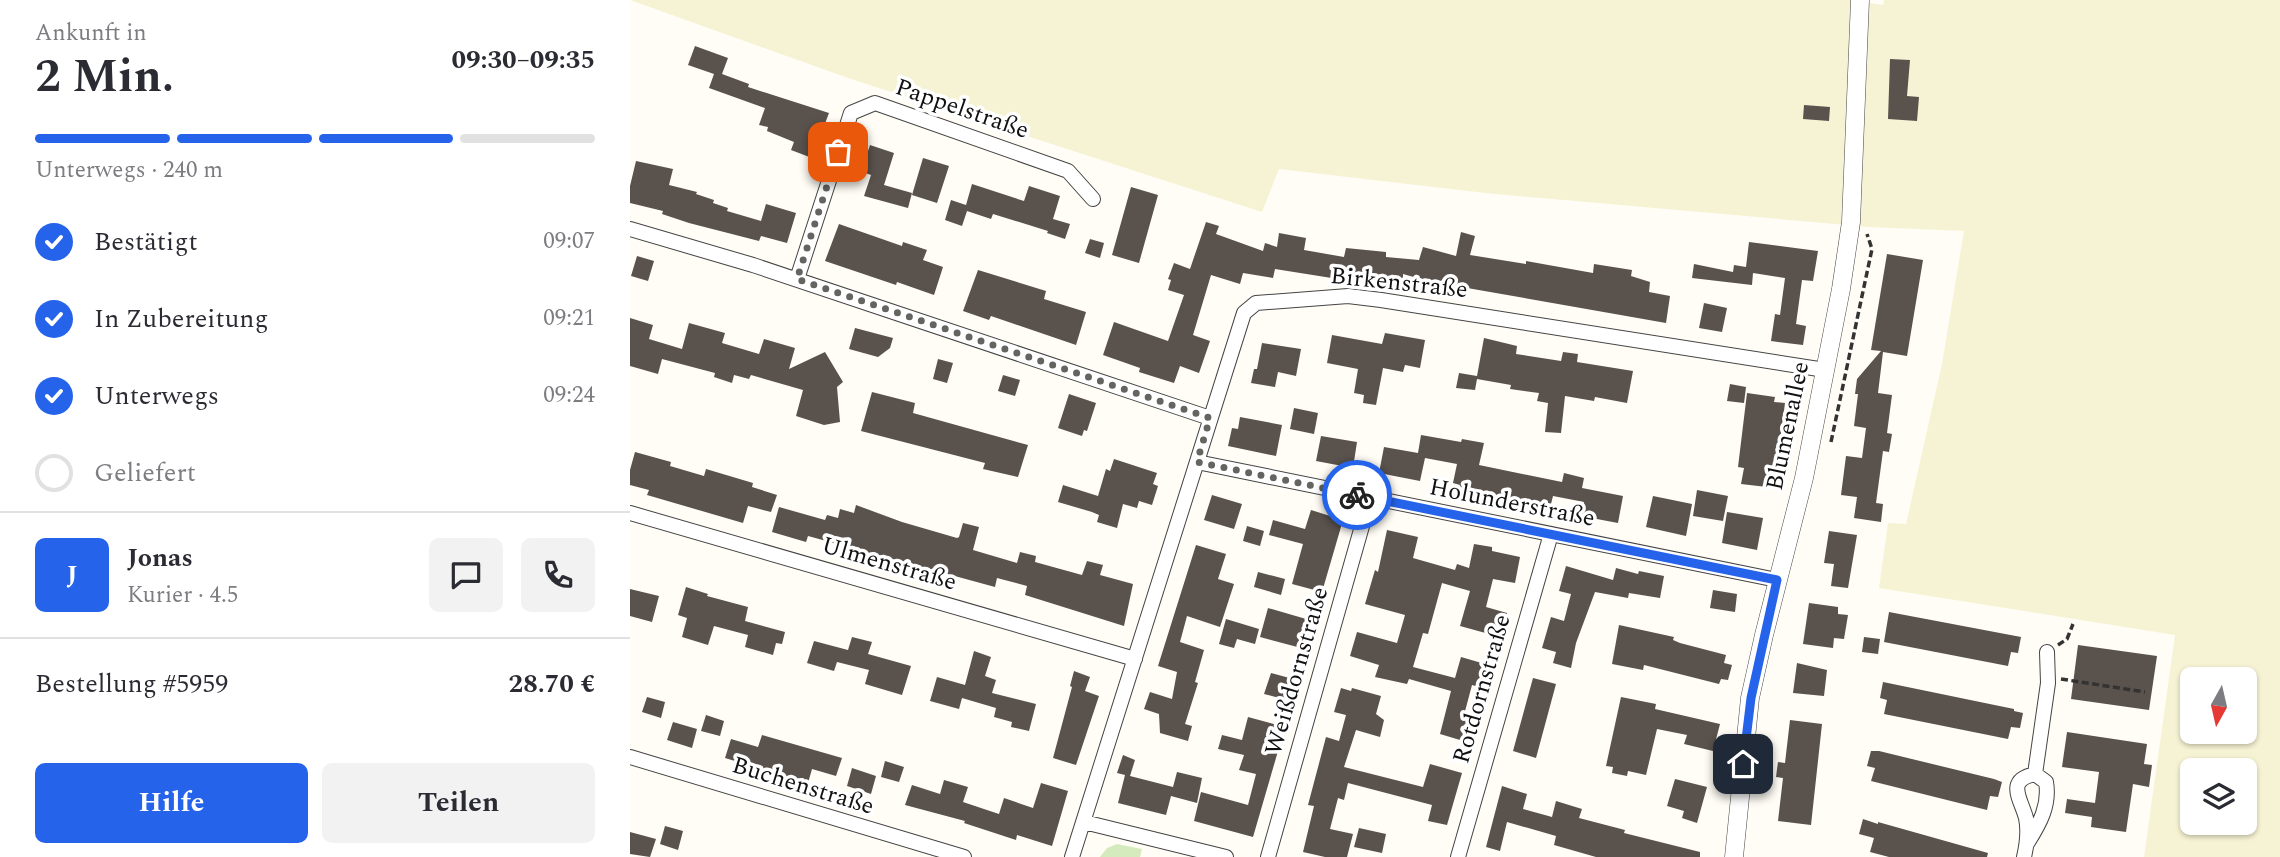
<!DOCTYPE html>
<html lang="de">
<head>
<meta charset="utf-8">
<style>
  body { margin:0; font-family:Spectral,serif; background:#f2f2f3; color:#2b2b33; height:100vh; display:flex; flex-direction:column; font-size:26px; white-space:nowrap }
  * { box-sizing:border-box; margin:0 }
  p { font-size:23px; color:#7c7c81 }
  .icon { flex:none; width:38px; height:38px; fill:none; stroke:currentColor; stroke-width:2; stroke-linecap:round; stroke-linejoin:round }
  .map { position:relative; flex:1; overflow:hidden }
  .side { display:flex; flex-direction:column; background:#fff; width:630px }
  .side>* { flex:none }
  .needle { width:46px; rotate:188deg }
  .fabs { position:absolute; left:1550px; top:667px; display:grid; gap:14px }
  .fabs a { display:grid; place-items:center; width:77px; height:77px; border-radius:10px; background:#fff; box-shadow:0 2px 5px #0004; font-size:35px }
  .pin { position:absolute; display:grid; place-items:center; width:60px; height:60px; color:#fff; margin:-30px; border-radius:14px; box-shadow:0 4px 10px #0006 }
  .courier { position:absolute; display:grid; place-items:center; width:70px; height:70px; margin:-35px; border:5px solid #2563eb; border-radius:50%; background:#fff; color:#222; box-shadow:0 2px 9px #0007 }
  .summary em { font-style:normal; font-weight:700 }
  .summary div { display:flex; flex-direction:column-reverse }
  .summary { display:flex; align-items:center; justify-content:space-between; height:119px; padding:0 35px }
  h1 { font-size:46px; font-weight:700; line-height:52px }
  .bar { display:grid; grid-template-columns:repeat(4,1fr); gap:10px 7px; align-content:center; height:84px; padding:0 35px }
  .bar i { height:9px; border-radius:5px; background:#e1e1e2 }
  .bar .selected { background:#2563eb }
  .bar p { grid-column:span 4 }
  .line { display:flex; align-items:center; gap:18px; padding:0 35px; border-top:2px solid #e1e1e2 }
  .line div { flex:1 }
  .round { display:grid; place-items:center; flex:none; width:74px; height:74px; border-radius:10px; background:#f2f2f3 }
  ol { padding:0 35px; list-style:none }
  li { display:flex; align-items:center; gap:21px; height:77px }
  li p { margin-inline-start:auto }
  li .icon { padding:7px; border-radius:50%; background:#2563eb; color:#fff; stroke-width:4 }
  li:last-child { color:#7c7c81 }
  li i { width:38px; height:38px; border:4px solid #e1e1e2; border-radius:50% }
  .cta { display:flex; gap:14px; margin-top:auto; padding:14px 35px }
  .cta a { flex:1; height:80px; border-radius:10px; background:#2563eb; color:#fff; font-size:28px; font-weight:700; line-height:80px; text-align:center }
  .cta a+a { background:#f2f2f3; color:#2b2b33 }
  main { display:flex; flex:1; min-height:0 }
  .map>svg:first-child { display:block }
  .farmland { fill:#f6f3d4; fill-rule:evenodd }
  .green { fill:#d5ebbd }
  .building { fill:#5a524d }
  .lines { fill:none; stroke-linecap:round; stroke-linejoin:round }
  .minor-casing { stroke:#444; stroke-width:16 }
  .tertiary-casing { stroke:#444; stroke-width:19 }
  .path { stroke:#333; stroke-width:3.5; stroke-dasharray:7 3.5; stroke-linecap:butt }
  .minor { stroke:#fff; stroke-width:14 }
  .tertiary { stroke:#fff; stroke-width:18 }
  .done { stroke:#646461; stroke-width:7; stroke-dasharray:0 12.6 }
  .route { stroke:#2563eb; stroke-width:9 }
  .labels { text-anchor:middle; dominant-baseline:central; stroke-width:7; stroke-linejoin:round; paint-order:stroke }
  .street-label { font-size:24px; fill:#111; stroke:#fff }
</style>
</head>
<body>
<main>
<section class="side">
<div class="summary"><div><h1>2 Min.</h1><p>Ankunft in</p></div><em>09:30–09:35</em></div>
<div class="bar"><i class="selected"></i><i class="selected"></i><i class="selected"></i><i></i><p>Unterwegs · 240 m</p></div>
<ol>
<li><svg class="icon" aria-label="check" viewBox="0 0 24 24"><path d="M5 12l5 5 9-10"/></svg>Bestätigt<p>09:07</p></li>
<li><svg class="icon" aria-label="check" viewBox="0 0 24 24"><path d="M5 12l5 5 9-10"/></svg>In Zubereitung<p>09:21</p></li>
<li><svg class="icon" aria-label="check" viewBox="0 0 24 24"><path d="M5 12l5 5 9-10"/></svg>Unterwegs<p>09:24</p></li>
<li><i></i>Geliefert</li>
</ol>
<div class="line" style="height:126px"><b class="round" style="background:#2563eb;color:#fff">J</b><div><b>Jonas</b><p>Kurier · 4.5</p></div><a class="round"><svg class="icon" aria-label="chat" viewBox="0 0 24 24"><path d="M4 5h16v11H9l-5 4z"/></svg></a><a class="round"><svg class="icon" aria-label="phone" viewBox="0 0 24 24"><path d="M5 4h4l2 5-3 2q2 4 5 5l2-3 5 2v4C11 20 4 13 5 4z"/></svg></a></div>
<div class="line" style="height:91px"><div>Bestellung #5959</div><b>28.70 €</b></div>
<div class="cta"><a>Hilfe</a><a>Teilen</a></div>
</section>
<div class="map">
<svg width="1650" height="857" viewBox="0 0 1650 857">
  <rect width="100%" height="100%" fill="#fffdf5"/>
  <path class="farmland" d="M0 0H1222L1253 5 1254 0H1650V857H1514L1545 635 1249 588 1258 523 1276 524 1312 364 1334 231 1239 227 855 193 649 169 632 212 221 79ZM1563 679H1615V732H1563ZM1563 770H1615V822H1563Z"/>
  <path class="green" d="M487 844 512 849 510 857H470L477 848Z"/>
  <path class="building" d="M65 46 98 58 92 74 119 84 118 87 199 113 182 158 161 150 164 142 137 131 138 127 129 125 135 108 79 88 84 74 58 65Z
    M1260 59 1280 60 1277 96 1289 97 1287 121 1258 119Z
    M1174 105 1200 107 1199 121 1173 119Z
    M240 145 264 153 254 185 282 193 278 208 234 196 241 175 216 166 220 153 236 157Z
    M293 158 319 166 307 203 282 195Z
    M6 161 43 169 39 185 67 192 66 194 84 200 83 203 98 208 97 211 131 221 136 204 166 213 157 243 131 236 129 241 59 223 32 214 33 211 0 203V186Z
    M342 184 394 201 399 186 430 196 423 219 440 224 435 239 417 233 418 231 363 214 361 219 337 211 332 226 315 220 321 200 336 205Z
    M501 187 528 195 509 263 482 255Z
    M576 222 589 226 586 234 633 251 635 243 647 247 649 233 676 238 674 250 714 257 716 248 756 252V257L789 260 793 247 826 256 831 232 845 236 840 255 896 264V261L963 273 964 264 1002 270 1001 276 1020 282 1019 292 1040 296 1036 323 820 285 819 287 773 274V279L709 272 708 279 645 269 643 278 613 273 610 284 581 275 563 335 580 341 569 373 550 366 544 383 509 372 510 368 473 355 484 322 538 341 554 295 538 290 541 280 538 279 544 263 560 269Z
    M209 224 272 246 273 242 297 250 293 260 313 267 304 295 267 282 266 285 195 261Z
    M460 239 474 243 470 258 455 253Z
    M1119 242 1188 251 1183 281 1172 280 1166 324 1176 326 1173 345 1141 341 1145 314 1150 315 1155 278 1123 273 1122 285 1062 278 1064 264 1103 272 1104 265 1116 267Z
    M1257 254 1293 260 1277 356 1253 352 1248 393 1262 395 1257 433 1262 434 1259 452 1253 451 1246 503 1253 504 1251 522 1224 518 1227 497 1211 495 1216 456 1232 458 1236 428 1224 426 1228 394H1225L1227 379 1251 351 1241 350Z
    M7 256 24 261 18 281 1 276Z
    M348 270 416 291 414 299 456 312 446 345 361 316 359 320 333 311Z
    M1074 303 1097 308 1092 332 1069 328Z
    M0 318 23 325 19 339 52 349 59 323 95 333 92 343 129 354 134 339 165 348 159 369 195 352 213 382 207 387 210 422 194 425 166 416 173 390 121 375 119 379 104 375 102 383 84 377 85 373 32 359 28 374 0 366Z
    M225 328 263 338 260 348 248 357 219 349Z
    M755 333 795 340 790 368 775 365 773 372 753 368 746 405 733 403 734 395 724 393 728 369 697 363 702 335 752 344Z
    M854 338 887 346 886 354 931 361 933 352 948 354 947 362 1003 371 997 403 965 397 964 401 935 396 931 433 915 432 918 403 907 401 909 393 880 389 881 385 847 379 845 390 826 388 829 373 847 376Z
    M632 343 671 349 666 376 648 372 645 387 621 383 624 369H627Z
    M308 359 323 363 317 383 303 379Z
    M373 375 390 380 385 396 368 391Z
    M1100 384 1116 387 1114 403 1097 401Z
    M242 392 285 403 283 413 398 445 388 477 353 469 355 463 231 431Z
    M1117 393 1145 397 1144 402 1155 403 1146 472 1139 471 1137 487 1111 484 1114 468 1108 467Z
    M439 394 466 403 457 431 454 430 452 436 428 428Z
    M664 408 688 413 684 434 660 429Z
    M610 417 652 425 646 456 598 446 602 428 608 429Z
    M791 435 831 442 832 439 854 443 849 465 932 482 934 473 954 478 952 488 993 496 988 523 951 516 954 502 923 496 920 508 829 490 830 485 823 483 827 464 795 458 790 481 749 473 754 447 788 453Z
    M691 436 727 442 723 468 686 461Z
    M5 452 41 462 40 466 74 476 76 469 123 483 122 487 147 495 141 512 118 506 113 523 17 495 19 490 0 485V470Z
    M484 459 527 473 523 484 528 486 522 505 509 501 507 508 493 504 487 528 467 522 469 515 462 512 428 502 433 485 468 496 476 469 480 471Z
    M1067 490 1098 496 1093 521 1063 516Z
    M582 495 612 504 604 529 574 520Z
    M1023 496 1062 504 1056 536 1016 527Z
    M226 505 272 522 327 538 329 537 333 523 349 527 343 550 387 563 390 552 406 556 405 562 452 575 457 561 473 565 470 575 503 584 494 626 395 595 397 586 367 578 365 587 178 536 176 542 142 532 149 507 195 520 197 515 208 518 210 509 224 513Z
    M681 510 713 520 692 592 662 584 673 544 639 535 643 520 675 529Z
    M1097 512 1133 518 1127 550 1092 543Z
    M617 526 634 531 630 546 613 541Z
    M757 530 788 537 783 558 825 570 827 564 839 568 844 544 862 547V551L890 557 885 583 863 579 856 607 877 613 870 637 830 626 840 591 812 583 798 634 793 633 783 667 825 678 831 657 862 666 855 689 842 685 834 715 846 719 840 743 810 734 821 691 779 679 777 684 745 677 749 665 720 656 727 632 767 643 775 615 735 604 745 570 748 572Z
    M1199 531 1227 535 1218 588 1201 586 1204 564 1194 563Z
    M566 545 596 554 588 579 604 584 590 627 557 616 550 642 574 650 565 682 568 683 555 724 562 726 558 741 530 733 529 714 514 709 520 692 542 699 547 672 528 666Z
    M936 566 983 580 986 568 1008 574 1009 571 1034 576 1030 598 999 593 998 598 965 592 946 643 941 668 923 663 926 652 912 648 921 617 934 621 941 594 929 591Z
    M628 572 655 579 651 595 624 587Z
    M56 587 78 594 77 596 118 607 115 621 155 632 152 644 146 643 143 655 115 647 118 635 84 626 78 645 52 637 57 618 48 615Z
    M0 589 29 596 22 622 0 616Z
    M1083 590 1107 594 1105 612 1080 608Z
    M1179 603 1208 607V614L1218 615 1214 639 1204 638 1203 648 1173 644Z
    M638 608 683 621 675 649 630 637Z
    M1259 612 1391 637 1388 653 1381 652 1378 666 1254 642Z
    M596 619 629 629 625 644 607 639 604 648 589 644Z
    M989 625 1044 637 1043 640 1050 643 1096 655 1094 663 1102 665 1098 680 1091 679 1089 684 1014 665 1013 670 982 664Z
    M222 637 242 642 238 654 281 666 272 695 235 684 239 670 207 662 204 671 177 663 184 641 218 650Z
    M1234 637 1250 639 1248 654 1232 652Z
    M1448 645 1527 656 1519 710 1441 699Z
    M344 651 361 657 355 676 366 680 362 693 406 704 399 731 381 727 382 722 364 717 366 708 332 698 329 709 300 701 307 677 335 685Z
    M1167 663 1197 670 1194 696 1163 693Z
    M444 671 460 677 455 691 469 696 446 765 423 758 442 687 440 686Z
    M641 673 667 680 661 701 634 694Z
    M903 678 926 684 906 758 883 751Z
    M1253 682 1384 709V711L1393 713 1390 728 1381 727 1378 739 1254 714 1257 700 1250 698Z
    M711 688 721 691 722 688 751 696 746 714 754 720 750 737 726 730 714 767 793 787 800 764 832 773 817 825 798 821 802 805 718 783 714 800 708 798 700 829 723 834 717 857H695L673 852 684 806 678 805 696 737 709 741 716 715 704 712Z
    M17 697 35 702 31 718 12 712Z
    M991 697 1026 704 1025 709 1090 724 1083 751 1054 744 1057 735 1027 729 1016 775 998 771 997 776 982 773 983 767 976 766Z
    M76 715 94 721 90 736 71 731Z
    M618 717 655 727 623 837 564 821 571 792 618 805 626 774 609 770 614 755 588 749 592 735 612 740Z
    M1160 720 1192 724 1181 825 1148 821 1153 778 1146 777 1147 769 1148 762 1155 763Z
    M43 722 67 729 62 748 37 740Z
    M1437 732 1517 744 1514 764 1522 765 1519 787 1503 784 1496 832 1461 827 1462 817 1435 813 1437 799 1465 803 1469 772 1432 767Z
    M132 735 212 758 206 776 182 769 178 783 95 758 101 739 128 747Z
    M1241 751H1249L1364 779 1372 782 1368 797 1360 796 1357 810 1241 781 1245 768 1237 766Z
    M493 755 505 760 500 776 543 787 547 772 572 778 567 803 541 796 536 815 488 803 495 775 487 773Z
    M255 761 274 767 269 782 251 777Z
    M222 768 246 776 241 794 217 786Z
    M1045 779 1077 787 1067 823 1052 818 1054 811 1037 806Z
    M314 780 338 787 333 802 369 814 374 798 403 808 411 783 438 791 422 846 387 835 386 840 334 823 335 821 275 805 282 785 310 794Z
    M872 786 897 794 893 809 922 817 926 801 952 809 949 818 995 830 994 833 1070 852V857H966L924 845 926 836 877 822 870 851 856 847Z
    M1233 819 1248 824V822L1358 853 1357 857H1259L1240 852 1244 838 1229 834Z
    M35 826 53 831 48 850 30 844Z
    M729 828 756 834 752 853 724 847Z
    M0 832 26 839 20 857 0 854Z"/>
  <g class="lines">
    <g class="minor-casing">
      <path id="minor" d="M0 229 123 265 580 418
        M167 279 221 113 245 103 438 171 463 199
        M567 462 1147 580
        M0 513 505 659
        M0 757 334 857
        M1405 774 1418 683 1417 652
        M454 822 596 857
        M442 857 614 313 626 303 718 296 751 300 1195 370
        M638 857 740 498
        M828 857 921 534
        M1394 857C1397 844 1399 832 1396 818 1391 799 1375 780 1405 774L1416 782C1420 805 1410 823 1398 842"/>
    </g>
    <g class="tertiary-casing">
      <path id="tertiary" d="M1104 857 1120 698 1134 635 1174 478 1211 289 1221 222 1230 0"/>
    </g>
    <path class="path" d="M1201 442 1242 249 1237 234
      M1428 645 1437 639 1443 624
      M1431 679 1515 692"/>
    <use href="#minor" class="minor"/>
    <use href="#tertiary" class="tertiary"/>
  </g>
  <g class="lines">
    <path class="done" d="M208 152 167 279 580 418 567 462 727 495"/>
    <path class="route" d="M727 495 1147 580 1121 698 1113 764"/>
  </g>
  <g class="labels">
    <g class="street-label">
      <text transform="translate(332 109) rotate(19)">Pappelstraße</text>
      <text transform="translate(769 283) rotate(6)">Birkenstraße</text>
      <text transform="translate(1158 426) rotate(-78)">Blumenallee</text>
      <text transform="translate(882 503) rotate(11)">Holunderstraße</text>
      <text transform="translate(259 564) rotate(16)">Ulmenstraße</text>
      <text transform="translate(667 671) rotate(-74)">Weißdornstraße</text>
      <text transform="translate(852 689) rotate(-74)">Rotdornstraße</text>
      <text transform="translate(173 786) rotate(17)">Buchenstraße</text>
    </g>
  </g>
</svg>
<div class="fabs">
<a><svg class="needle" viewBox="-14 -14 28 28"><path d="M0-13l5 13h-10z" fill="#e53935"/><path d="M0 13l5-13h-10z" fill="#7c7c81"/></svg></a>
<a><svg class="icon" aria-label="layers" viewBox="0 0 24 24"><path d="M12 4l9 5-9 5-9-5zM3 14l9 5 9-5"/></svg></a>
</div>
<div class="pin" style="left:208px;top:152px;background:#ea580c"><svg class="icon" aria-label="bag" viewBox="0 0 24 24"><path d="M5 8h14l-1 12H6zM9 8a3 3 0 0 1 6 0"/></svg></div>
<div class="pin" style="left:1113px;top:764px;background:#1f2937"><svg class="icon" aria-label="home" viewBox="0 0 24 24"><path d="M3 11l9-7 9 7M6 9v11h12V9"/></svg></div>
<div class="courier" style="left:727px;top:495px"><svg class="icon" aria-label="bike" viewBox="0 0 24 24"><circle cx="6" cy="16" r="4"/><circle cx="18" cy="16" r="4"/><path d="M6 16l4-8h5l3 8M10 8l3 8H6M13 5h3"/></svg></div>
</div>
</main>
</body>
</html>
